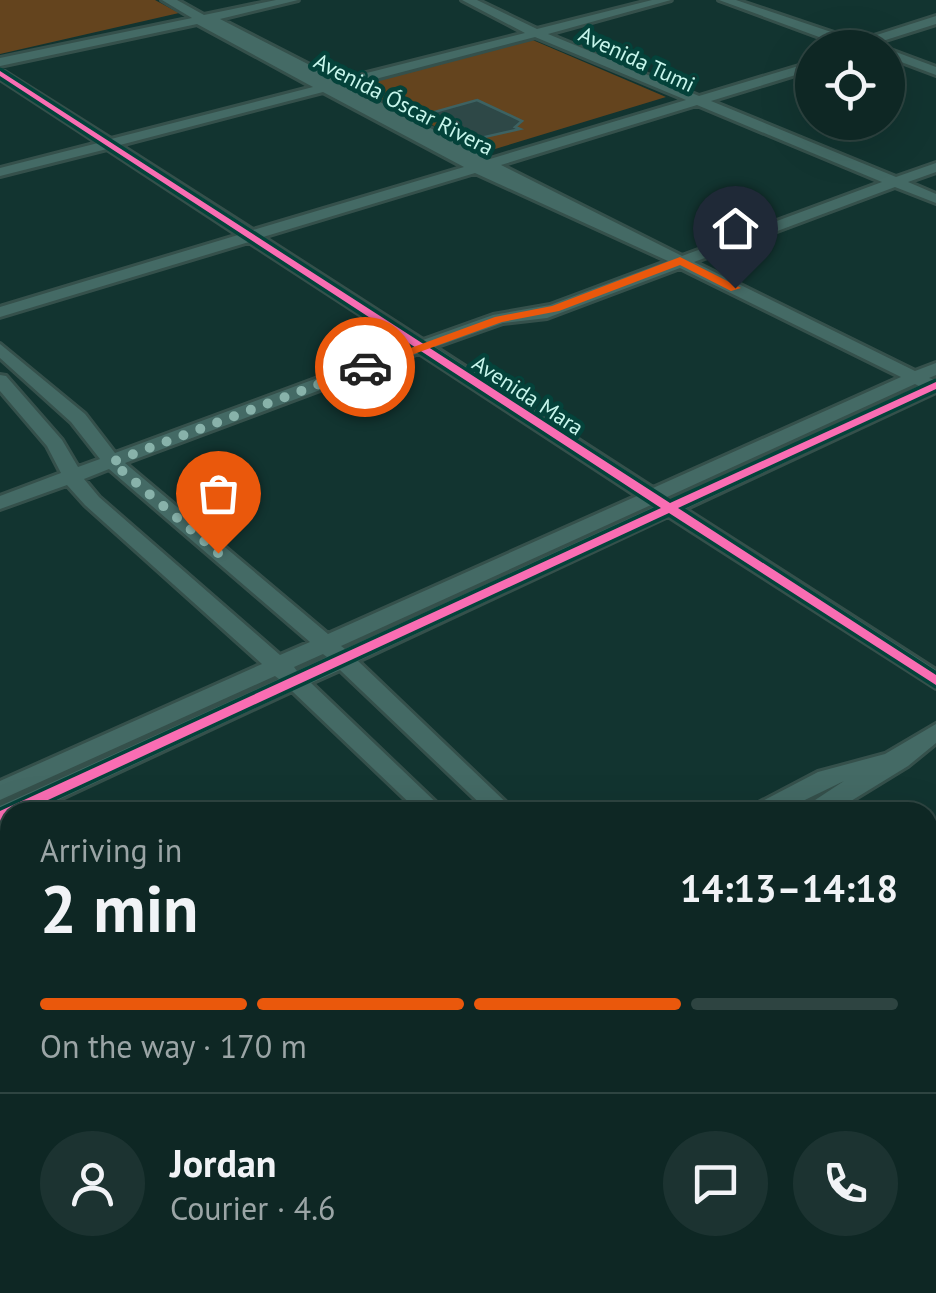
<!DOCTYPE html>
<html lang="en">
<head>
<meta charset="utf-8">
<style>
  body { margin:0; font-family:"PT Sans",sans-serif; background:#1c3331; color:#f1f3f6; height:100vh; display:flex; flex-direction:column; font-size:38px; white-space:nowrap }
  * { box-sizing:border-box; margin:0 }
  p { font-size:32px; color:#9ba5a6 }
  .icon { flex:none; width:55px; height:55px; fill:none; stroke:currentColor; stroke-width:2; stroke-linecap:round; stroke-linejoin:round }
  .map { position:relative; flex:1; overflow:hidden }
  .side { position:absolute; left:0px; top:802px; width:938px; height:492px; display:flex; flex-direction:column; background:#0e2724; border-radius:30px 30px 0 0; box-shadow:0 10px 40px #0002,0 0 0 2px #2e4441 }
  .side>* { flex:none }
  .fabs { position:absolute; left:795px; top:30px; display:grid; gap:20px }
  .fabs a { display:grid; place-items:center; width:110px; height:110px; border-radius:50%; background:#0e2724; box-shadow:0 10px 40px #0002,0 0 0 2px #2e4441; font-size:50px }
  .pin { position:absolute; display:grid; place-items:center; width:85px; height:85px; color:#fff; margin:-102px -42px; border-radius:50% 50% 50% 0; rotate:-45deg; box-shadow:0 0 10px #0007 }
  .pin .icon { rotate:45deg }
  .courier { position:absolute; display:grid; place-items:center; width:100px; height:100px; margin:-50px; border:8px solid #ea580c; border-radius:50%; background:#fff; color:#222; box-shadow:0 2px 12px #0007 }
  .headline em { font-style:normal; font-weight:600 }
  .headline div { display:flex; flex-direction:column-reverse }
  .headline { display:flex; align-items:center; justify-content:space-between; height:170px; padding:0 40px }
  h1 { font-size:65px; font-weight:600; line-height:75px }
  .bar { display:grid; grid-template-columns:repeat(4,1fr); gap:15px 10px; align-content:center; height:120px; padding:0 40px }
  .bar i { height:12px; border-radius:8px; background:#2e4441 }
  .bar .on { background:#ea580c }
  .bar p { grid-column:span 4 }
  .line { display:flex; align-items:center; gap:25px; padding:0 40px; border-top:2px solid #2e4441 }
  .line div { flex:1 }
  .round { display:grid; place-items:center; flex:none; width:105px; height:105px; border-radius:52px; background:#1c3331 }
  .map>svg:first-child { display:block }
  .green { fill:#64441e }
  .building { fill:#2e4847; stroke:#3d6262; stroke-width:2.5 }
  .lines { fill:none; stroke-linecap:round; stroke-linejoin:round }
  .minor-casing { stroke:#35504b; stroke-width:6 }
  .minor { fill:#446a65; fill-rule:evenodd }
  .cycleway-casing { stroke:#04423a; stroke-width:7 }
  .cycleway { fill:#f96db3; fill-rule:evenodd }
  .route { fill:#ea580c }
  .done { stroke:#88b2aa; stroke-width:10; stroke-dasharray:0 18 }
  .labels { text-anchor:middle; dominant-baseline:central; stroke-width:9; stroke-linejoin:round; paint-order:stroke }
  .far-street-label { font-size:22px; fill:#c7f6ec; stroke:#04423a }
</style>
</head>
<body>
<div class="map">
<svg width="936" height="1293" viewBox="0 0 936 1293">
  <rect width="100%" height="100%" fill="#123430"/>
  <path class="green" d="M0 0H155L179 13 0 54Z
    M528 38 666 97 485 152 352 84Z"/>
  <path class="building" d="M477 100 522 121 515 127 520 129 476 139 427 114Z"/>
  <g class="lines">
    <g class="minor-casing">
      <path id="minor" d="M162 0H177L204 15 276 0H298L220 19 339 80 525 33 462 0H477L537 29 652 0H671L548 34 699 96 812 62V70L711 101 896 177 936 163V172L908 182 936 194V203L895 187 694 262 915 371 936 363V375L929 378 936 380V392L685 509 936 670V688L668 516 358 661 516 812H489L340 670 311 683 446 812H419L292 691 32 812H10V823L0 826V806L279 679 275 676 0 800V781L262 664 85 505 67 485 0 509V496L61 473 47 446 0 391V375L6 376 62 440 78 467 100 459 71 422 0 358V344L85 414 115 453 407 345 249 242 0 317V307L238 235 107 149 0 176V168L98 143 0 79V69L111 139 313 87 197 24 0 66V58L192 18ZM535 37 686 100 490 159 349 86ZM323 92 464 167 253 230 120 145ZM697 105 882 182 682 256 501 165ZM475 173 668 261 550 305 493 315 423 340 263 237ZM680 268 901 377 653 488 435 347 503 323 547 318ZM419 353 637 496 328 634 125 463ZM915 384 919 386 671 500 667 497ZM109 469 310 642 280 655 99 497 84 479ZM651 505 654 507 345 649 341 646ZM323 654 327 657 297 671 294 667Z
        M719 0H736L858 41 936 16V24L870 45 874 48H849Z
        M888 49 936 67V75L888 57Z
        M936 724V743L908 766 833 812H802L806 806 844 781 780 812H749L753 806 818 772 885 754Z
        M0 1007 10 1011V1049L0 1046Z
        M0 1059 10 1062V1096L0 1092Z
        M928 1204 936 1207V1242L928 1239Z
        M10 1281V1285H54L50 1293H3Z
        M113 1285H149L153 1293H117Z
        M167 1285H202L206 1293H171Z"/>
    </g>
    <use href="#minor" class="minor"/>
    <g class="cycleway-casing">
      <path id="cycleway" d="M0 71 670 503 936 382V389L678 508 936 675V685L669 513 22 812H10V818L0 822V811L661 508 0 76Z"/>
    </g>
    <use href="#cycleway" class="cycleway"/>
  </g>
  <path class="route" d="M680 257 741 288 731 291 680 265 559 311 502 322 370 370 359 367 495 317 552 306Z"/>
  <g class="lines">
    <path class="done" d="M218 553 112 462 365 367"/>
  </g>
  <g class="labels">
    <g class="far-street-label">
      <text transform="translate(637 59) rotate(25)">Avenida Tumi</text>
      <text transform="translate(404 104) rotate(27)">Avenida Óscar Rivera</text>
      <text transform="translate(528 395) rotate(33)">Avenida Mara</text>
    </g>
  </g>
</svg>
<div class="fabs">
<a><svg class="icon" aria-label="locate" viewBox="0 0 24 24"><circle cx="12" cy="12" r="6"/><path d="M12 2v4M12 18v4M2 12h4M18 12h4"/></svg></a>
</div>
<div class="pin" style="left:218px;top:553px;background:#ea580c"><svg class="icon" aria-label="bag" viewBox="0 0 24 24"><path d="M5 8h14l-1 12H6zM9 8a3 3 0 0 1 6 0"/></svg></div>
<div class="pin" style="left:735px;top:288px;background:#1f2937"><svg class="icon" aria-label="home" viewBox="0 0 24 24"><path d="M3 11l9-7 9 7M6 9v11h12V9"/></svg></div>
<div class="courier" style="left:365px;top:367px"><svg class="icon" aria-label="car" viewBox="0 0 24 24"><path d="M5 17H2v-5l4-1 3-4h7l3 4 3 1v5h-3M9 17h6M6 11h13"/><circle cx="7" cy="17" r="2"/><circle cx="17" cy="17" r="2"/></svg></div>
<section class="side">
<div class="headline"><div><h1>2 min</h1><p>Arriving in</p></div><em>14:13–14:18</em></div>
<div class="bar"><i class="on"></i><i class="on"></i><i class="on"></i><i></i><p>On the way · 170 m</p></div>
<div class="line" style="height:180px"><a class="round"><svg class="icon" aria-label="person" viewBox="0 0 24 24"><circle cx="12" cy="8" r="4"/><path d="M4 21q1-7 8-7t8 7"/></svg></a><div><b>Jordan</b><p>Courier · 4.6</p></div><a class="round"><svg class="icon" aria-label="chat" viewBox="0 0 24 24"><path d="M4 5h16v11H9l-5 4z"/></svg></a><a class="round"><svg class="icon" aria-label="phone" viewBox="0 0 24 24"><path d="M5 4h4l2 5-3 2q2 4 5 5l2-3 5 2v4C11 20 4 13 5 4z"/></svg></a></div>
</section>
</div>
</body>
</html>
